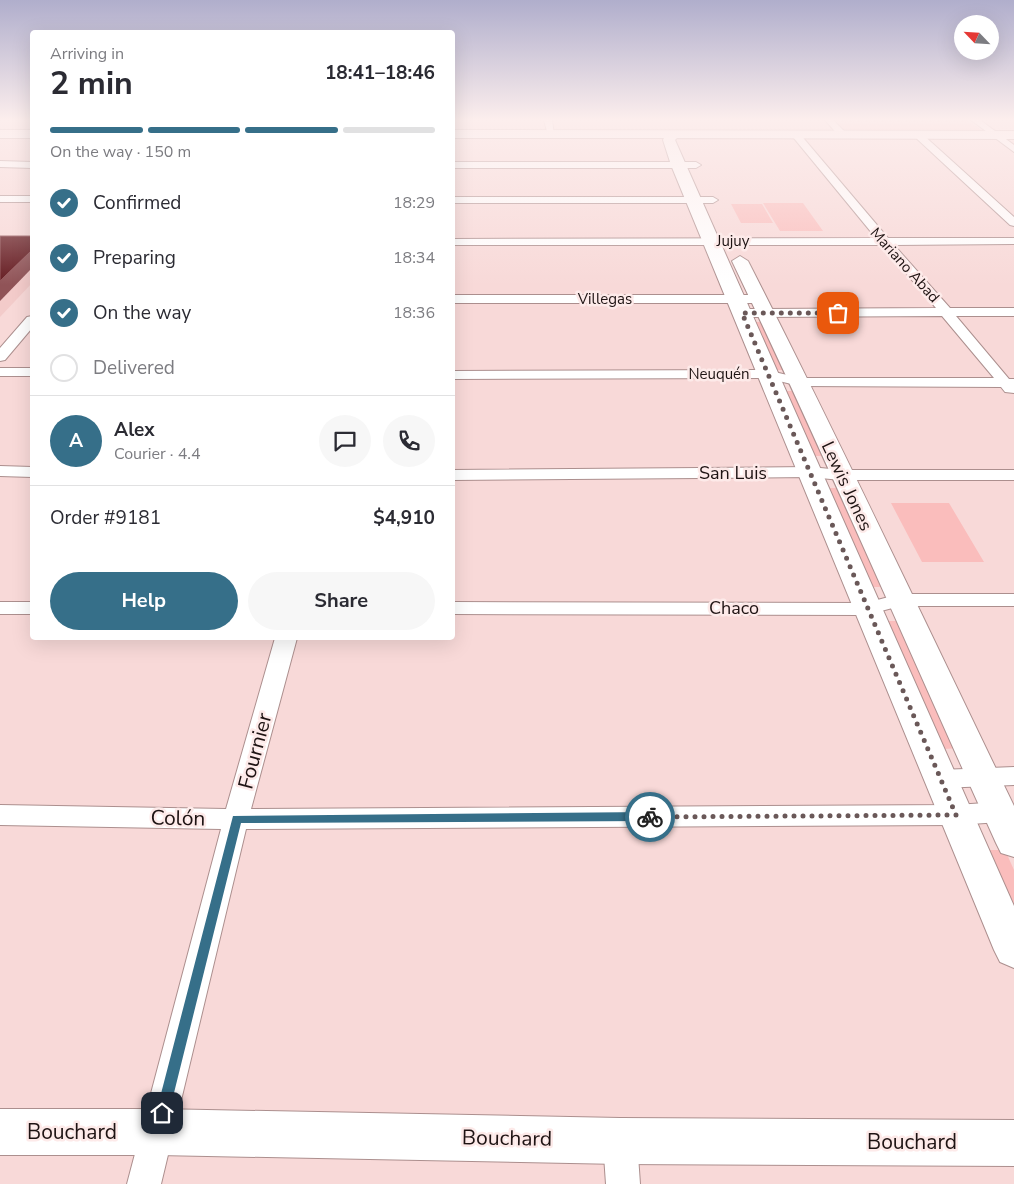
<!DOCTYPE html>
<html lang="en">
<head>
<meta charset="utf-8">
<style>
  body { margin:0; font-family:"Nunito Sans",sans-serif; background:#f7f7f7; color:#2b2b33; height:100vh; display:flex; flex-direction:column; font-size:19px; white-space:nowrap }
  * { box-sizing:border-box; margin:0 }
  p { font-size:16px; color:#7c7c81 }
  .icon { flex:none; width:28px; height:28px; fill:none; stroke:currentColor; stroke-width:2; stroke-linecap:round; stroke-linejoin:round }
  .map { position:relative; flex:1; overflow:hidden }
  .drawer { position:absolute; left:30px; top:30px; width:425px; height:610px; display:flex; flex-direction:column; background:#fff; border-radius:5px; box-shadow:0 5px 20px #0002 }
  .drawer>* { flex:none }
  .needle { width:32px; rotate:295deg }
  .buttons { position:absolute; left:954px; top:15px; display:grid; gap:10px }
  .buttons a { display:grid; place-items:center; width:45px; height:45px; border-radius:50%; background:#fff; box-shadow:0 5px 20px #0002; font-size:25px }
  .pin { position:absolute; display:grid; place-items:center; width:42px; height:42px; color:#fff; margin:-21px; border-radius:10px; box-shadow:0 2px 8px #0006 }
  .courier { position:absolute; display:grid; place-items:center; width:50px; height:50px; margin:-25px; border:4px solid #366f89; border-radius:50%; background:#fff; color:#222; box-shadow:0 1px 6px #0007 }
  .overview em { font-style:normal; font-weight:700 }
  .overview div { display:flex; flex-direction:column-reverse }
  .overview { display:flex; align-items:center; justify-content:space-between; height:85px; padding:0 20px }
  h1 { font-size:32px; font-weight:700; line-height:38px }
  .bar { display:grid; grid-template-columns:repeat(4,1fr); gap:8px 5px; align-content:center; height:60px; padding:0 20px }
  .bar i { height:6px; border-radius:4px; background:#e1e1e2 }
  .bar .active { background:#366f89 }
  .bar p { grid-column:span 4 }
  .line { display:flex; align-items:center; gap:12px; padding:0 20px; border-top:1px solid #e1e1e2 }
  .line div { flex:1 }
  .round { display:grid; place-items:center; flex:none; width:52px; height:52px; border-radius:26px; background:#f7f7f7 }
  ol { padding:0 20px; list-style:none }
  li { display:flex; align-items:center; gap:15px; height:55px }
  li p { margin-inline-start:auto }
  li .icon { padding:5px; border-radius:50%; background:#366f89; color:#fff; stroke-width:4 }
  li:last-child { color:#7c7c81 }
  li i { width:28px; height:28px; border:2px solid #e1e1e2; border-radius:50% }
  .primary-button { display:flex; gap:10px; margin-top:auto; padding:10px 20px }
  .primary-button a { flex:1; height:58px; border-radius:30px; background:#366f89; color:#fff; font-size:20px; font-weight:700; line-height:58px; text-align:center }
  .primary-button a+a { background:#f7f7f7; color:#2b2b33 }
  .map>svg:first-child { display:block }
  .built { fill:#f3cbca }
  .green { fill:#fabdbc }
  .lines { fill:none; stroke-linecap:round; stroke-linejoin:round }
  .minor-casing { stroke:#ac8f8e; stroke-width:2 }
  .secondary-casing { stroke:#ac8f8e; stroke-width:2 }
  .minor { fill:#fff; fill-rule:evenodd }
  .secondary { fill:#fff; fill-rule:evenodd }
  .shaded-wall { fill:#905357 }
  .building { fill:#641a20; stroke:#905357 }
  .route { fill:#366f89 }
  .done { stroke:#6a5858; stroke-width:5; stroke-dasharray:0 9 }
  .labels { text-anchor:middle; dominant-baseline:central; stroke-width:5; stroke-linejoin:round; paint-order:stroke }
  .far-street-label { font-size:15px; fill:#1e1313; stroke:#fdeae9 }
  .street-label { font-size:18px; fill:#1e1313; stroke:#fdeae9 }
  .near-street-label { font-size:21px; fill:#1e1313; stroke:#fdeae9 }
</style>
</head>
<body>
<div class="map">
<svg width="1014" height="1184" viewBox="0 0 1014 1184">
  <rect width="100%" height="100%" fill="#f8d9d8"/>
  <path class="built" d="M0 247H32V283L0 317Z"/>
  <path class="green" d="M835 120H967L984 132H846Z
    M763 203H803L823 231H780Z
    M731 204H762L773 223H741Z
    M753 322H762L785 370H775Z
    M783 391H793L824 456H813Z
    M826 488H838L885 587H872Z
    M891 503H949L984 562H922Z
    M885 621H899L959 748 944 749Z
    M987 850H1005L1014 870V909Z"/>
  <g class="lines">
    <g class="minor-casing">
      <path id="minor" d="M544 120H552L554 135H548Z
        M825 120H833L846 133V137H840Z
        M971 120H980L1014 145V152Z
        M796 132 799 133 888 238H1014V244L894 245 950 308H1014V316H956L1009 379H1014V393L1005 392 1001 387 800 386 766 378 452 379V371L766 370 800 378H994L942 316 749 317 742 313 749 309 936 308 882 245H452V239L876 238 793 137V133Z
        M915 133H921L1014 217V226L1010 225 915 137Z
        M0 161 32 162V168L0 167Z
        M452 162H696L701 165 696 168H452Z
        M0 196H32V202H0Z
        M452 197H713L718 200 713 203H452Z
        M452 295H758L764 299 758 303H452Z
        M32 316V328L5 360 0 361V348L27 317Z
        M0 368H32V376H0Z
        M0 466 32 467V477L0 476Z
        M810 467 841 470H1014V480H841L810 477 452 480V470Z
        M900 594H1014V606H900L866 615 452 614V602L866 603Z
        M0 602H32V614H0Z
        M275 638H297L251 809 956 805 1000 802 1009 805 1013 812 1009 819 1000 822 956 825 246 829 161 1184H127L221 829 0 825V805L226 809Z
        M1014 767V785L940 788 931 786 928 779 931 772 940 770Z
        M620 1124 632 1129 637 1141 640 1184H606L603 1141 608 1129Z"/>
    </g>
    <g class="secondary-casing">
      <path id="secondary" d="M0 130H32V138H0Z
        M452 130 1014 131V139L677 138 675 140 1014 906V968L1000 962 994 950 671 165 663 140 664 138H452Z
        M740 256 748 261C840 441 926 624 1014 806V857L1001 853 996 843C908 649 824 453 732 261Z
        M0 1109H158L620 1118 1014 1120V1166L620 1164 158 1155H0Z"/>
    </g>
    <use href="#minor" class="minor"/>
    <use href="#secondary" class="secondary"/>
  </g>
  <path class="shaded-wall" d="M32 250V268L0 301V281Z"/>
  <path class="building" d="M0 236H32V250L0 281Z"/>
  <linearGradient id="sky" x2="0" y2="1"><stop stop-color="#b0aecc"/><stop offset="0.42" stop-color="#fceeed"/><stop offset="1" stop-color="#fceeed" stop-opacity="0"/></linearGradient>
  <rect width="1014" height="285" fill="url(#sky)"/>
  <path class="route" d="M650 812 656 817 650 821 241 823 169 1113 167 1118 162 1120 158 1118 156 1113 233 816Z"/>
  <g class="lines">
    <path class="done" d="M650 817 956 815 742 313H838"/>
  </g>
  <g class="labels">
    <g class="far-street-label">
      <text x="733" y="241">Jujuy</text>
      <text transform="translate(905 265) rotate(48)">Mariano Abad</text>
      <text x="605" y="299">Villegas</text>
      <text x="719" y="374">Neuquén</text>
    </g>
    <g class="street-label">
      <text x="733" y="473">San Luis</text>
      <text transform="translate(847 486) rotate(65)">Lewis Jones</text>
      <text x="734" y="608">Chaco</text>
    </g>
    <g class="near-street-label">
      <text transform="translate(255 751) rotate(-75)">Fournier</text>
      <text transform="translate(178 818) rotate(1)">Colón</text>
      <text x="72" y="1132">Bouchard</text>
      <text transform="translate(507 1138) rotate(1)">Bouchard</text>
      <text x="912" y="1142">Bouchard</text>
    </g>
  </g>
</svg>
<div class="buttons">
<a><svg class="needle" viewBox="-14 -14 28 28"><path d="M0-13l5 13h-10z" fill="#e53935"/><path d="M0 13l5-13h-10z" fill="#7c7c81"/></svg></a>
</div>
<div class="pin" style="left:838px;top:313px;background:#ea580c"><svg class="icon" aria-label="bag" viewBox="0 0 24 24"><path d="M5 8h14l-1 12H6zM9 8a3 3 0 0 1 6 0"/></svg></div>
<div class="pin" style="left:162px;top:1113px;background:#1f2937"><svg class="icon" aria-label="home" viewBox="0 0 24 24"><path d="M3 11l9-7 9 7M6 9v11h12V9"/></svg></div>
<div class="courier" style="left:650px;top:817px"><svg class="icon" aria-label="bike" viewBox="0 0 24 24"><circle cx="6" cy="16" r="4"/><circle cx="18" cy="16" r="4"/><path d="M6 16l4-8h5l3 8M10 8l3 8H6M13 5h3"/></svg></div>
<section class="drawer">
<div class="overview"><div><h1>2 min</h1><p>Arriving in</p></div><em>18:41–18:46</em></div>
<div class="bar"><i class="active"></i><i class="active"></i><i class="active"></i><i></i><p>On the way · 150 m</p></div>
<ol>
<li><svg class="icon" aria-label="check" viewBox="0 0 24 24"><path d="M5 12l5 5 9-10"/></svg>Confirmed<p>18:29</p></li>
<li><svg class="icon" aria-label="check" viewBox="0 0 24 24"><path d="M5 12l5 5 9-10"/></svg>Preparing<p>18:34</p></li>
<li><svg class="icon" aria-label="check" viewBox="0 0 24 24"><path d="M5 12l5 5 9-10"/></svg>On the way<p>18:36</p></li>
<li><i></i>Delivered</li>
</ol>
<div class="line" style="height:90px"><b class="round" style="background:#366f89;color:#fff">A</b><div><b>Alex</b><p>Courier · 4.4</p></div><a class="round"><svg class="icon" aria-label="chat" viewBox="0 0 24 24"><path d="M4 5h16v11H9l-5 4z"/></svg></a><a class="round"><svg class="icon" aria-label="phone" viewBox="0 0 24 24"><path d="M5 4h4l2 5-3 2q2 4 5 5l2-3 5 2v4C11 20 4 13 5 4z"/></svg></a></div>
<div class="line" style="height:65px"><div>Order #9181</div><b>$4,910</b></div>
<div class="primary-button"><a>Help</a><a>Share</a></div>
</section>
</div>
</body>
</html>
